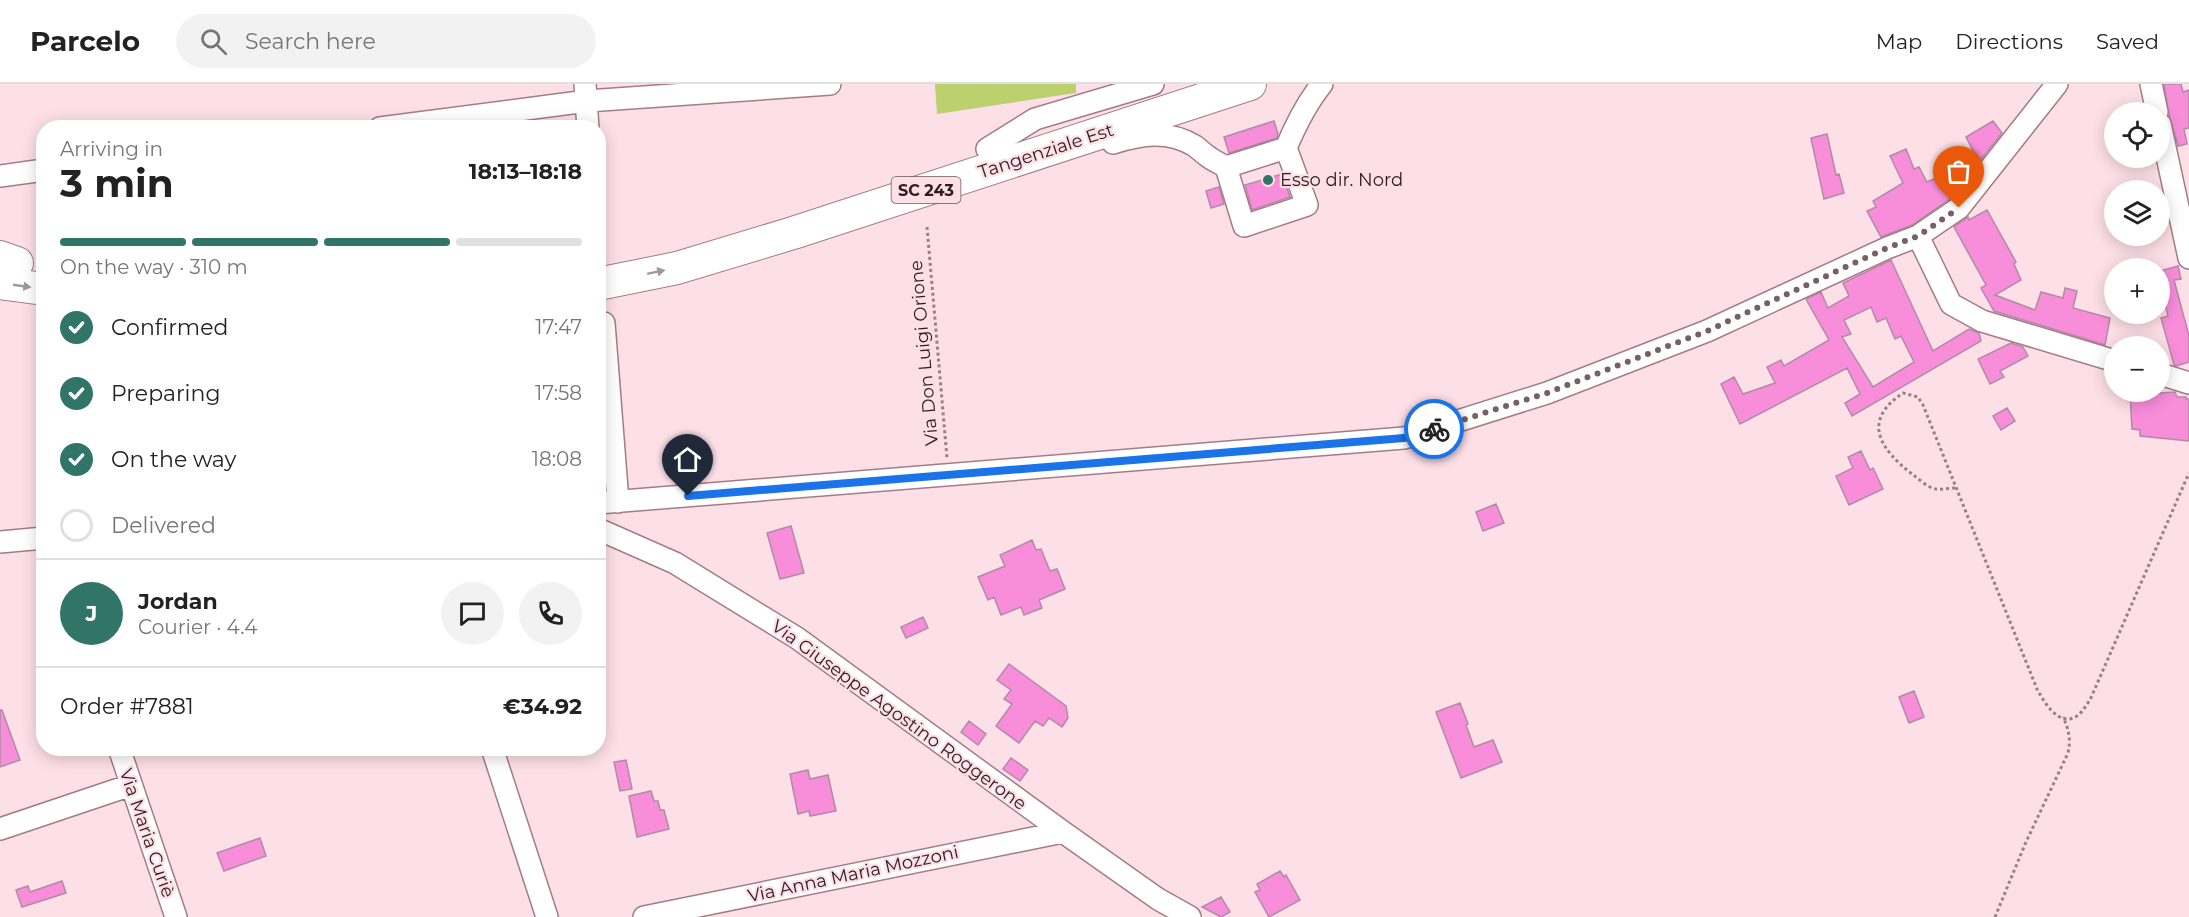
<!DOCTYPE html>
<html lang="en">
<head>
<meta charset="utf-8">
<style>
  body { margin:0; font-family:Montserrat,sans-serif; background:#f2f2f2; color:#222; height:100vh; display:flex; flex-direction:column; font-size:22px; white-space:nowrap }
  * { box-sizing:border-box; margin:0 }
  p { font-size:20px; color:#767676 }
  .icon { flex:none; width:33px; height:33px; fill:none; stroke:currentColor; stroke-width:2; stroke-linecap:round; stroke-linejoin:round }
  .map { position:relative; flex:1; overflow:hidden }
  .side { position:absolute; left:36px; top:36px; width:570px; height:636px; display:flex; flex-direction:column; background:#fff; border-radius:24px; box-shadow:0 3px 15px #0003 }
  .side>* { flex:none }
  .controls { position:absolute; left:2104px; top:18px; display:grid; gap:12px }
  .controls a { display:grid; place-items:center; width:66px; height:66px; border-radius:50%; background:#fff; box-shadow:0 3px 15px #0003; font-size:30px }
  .pin { position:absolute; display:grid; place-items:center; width:51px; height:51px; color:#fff; margin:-62px -26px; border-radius:50% 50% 50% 0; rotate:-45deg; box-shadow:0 0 6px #0007 }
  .pin .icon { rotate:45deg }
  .courier { position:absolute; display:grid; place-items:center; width:60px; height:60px; margin:-30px; border:4px solid #1a73e8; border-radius:50%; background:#fff; color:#222; box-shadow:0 2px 8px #0007 }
  .head em { font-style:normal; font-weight:700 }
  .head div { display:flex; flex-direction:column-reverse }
  .head { display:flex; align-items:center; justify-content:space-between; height:102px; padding:0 24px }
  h1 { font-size:39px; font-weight:700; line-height:45px }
  .bar { display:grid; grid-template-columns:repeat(4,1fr); gap:9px 6px; align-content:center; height:72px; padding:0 24px }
  .bar i { height:8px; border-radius:4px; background:#e0e0e0 }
  .bar .on { background:#307568 }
  .bar p { grid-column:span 4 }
  .line { display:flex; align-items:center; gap:15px; padding:0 24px; border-top:2px solid #e0e0e0 }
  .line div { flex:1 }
  .round { display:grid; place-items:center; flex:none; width:63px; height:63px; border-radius:32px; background:#f2f2f2 }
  ol { padding:0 24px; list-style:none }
  li { display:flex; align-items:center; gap:18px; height:66px }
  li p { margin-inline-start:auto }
  li .icon { padding:6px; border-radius:50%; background:#307568; color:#fff; stroke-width:4 }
  li:last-child { color:#767676 }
  li i { width:33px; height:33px; border:3px solid #e0e0e0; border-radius:50% }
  header { display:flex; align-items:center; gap:36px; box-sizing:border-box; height:84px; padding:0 30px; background:#fff; border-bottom:2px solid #e0e0e0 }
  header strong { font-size:28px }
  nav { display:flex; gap:33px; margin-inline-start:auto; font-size:21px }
  .search { width:420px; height:54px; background:#f2f2f2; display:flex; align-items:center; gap:15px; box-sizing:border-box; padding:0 21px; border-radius:33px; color:#767676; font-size:22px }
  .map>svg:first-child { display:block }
  .green { fill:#bcd16d }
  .building { fill:#f88dd9; stroke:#b18ba4; stroke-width:1.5; fill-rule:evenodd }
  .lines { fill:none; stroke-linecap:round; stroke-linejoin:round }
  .minor-casing { stroke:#a67b88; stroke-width:24 }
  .highway-casing { stroke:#a67b88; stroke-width:34 }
  .path { stroke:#977f86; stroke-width:3; stroke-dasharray:3 3; stroke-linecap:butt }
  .minor { stroke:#fff; stroke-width:21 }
  .highway { stroke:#fff; stroke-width:32 }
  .oneway { fill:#a0999b }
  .done { stroke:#766066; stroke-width:6; stroke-dasharray:0 10.8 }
  .route { stroke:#1a73e8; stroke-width:8 }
  .poi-dot { fill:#307568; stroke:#fddfe7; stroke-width:2 }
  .labels { text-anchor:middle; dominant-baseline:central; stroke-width:4.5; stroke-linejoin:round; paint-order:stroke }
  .shield { fill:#fddfe7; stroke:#6b565c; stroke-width:1.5 }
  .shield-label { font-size:16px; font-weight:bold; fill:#2d1c21 }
  .street-label { font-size:18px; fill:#2d1c21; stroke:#fddfe7 }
  .poi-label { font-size:18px; fill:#2d1c21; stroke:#fddfe7; text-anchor:start }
</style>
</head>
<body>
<header>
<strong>Parcelo</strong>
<div class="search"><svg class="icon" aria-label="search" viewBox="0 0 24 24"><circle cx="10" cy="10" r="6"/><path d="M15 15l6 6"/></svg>Search here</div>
<nav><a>Map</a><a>Directions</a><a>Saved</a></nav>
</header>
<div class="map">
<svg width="2189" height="833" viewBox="0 0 2189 833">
  <rect width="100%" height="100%" fill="#fddfe7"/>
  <path class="green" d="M935 0H1076V9L937 30Z"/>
  <path class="building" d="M2164 0H2181L2183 8 2189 6V44L2184 45 2187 60 2178 62 2169 31Z
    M1274 37 1278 50 1277 54 1229 69 1224 53Z
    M1993 37 2002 49 1979 78 1966 53Z
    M1827 50 1836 91 1839 90 1844 109 1824 115 1811 54Z
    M1906 65 1914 85 1919 83 1927 98 1951 87 1956 96 1962 100 1950 115 1912 141 1881 153 1867 127 1876 123 1873 117 1903 99 1890 72Z
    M1282 90 1290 113 1252 126 1245 101Z
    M1219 103 1224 120 1211 124 1206 107Z
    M1987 126 2016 178 2014 180 2021 196 1995 211 2035 226 2041 208 2063 214 2065 204 2077 207 2073 224 2110 234 2105 261 1994 227 1981 204 1986 201 1954 143 1968 133 1969 136Z
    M1891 176 1933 267 1969 245 1979 249 1981 257 1852 332 1845 319 1860 310 1847 284 1740 340 1721 300 1734 293 1743 310 1775 299 1767 283 1781 276 1784 282 1829 256 1806 215 1821 208 1828 224 1849 212 1843 199ZM1871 223 1877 238 1886 234 1895 255 1901 252 1914 278 1873 303 1842 253 1851 250 1844 236Z
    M2178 182 2181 195 2174 196 2189 252V278L2176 282 2174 281 2161 234 2168 232 2160 200V187Z
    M2011 259 2023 263 2028 272 2000 287 2004 293 1990 300 1978 275Z
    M2175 308 2177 313H2186V315H2189V357L2140 352V346L2132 345 2130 311Z
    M2007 324 2015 337 2001 346 1993 332Z
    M1861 367 1870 386 1873 384 1883 405 1849 421 1836 392 1853 384 1848 373Z
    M1496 420 1504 439 1483 447 1476 428Z
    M791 442 804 489 780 495 767 449Z
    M1032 456 1036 466 1041 465 1050 487 1057 485 1065 505 1039 516 1042 524 1024 531 1021 523 1001 531 994 513 988 516 978 493 1005 482 1000 471Z
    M923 533 928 544 906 554 901 543Z
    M1009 580 1066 622 1068 634 1062 643 1049 634 1043 642 1035 637 1019 659 996 642 1012 620 1004 615 1011 606 997 596Z
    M1914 607 1924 633 1909 639 1899 613Z
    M1460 619 1468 640 1466 641 1474 663 1493 656 1502 678 1461 694 1436 628Z
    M0 626H2L20 676 0 683Z
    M969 637 986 650 978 661 961 648Z
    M1011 674 1028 686 1020 697 1003 685Z
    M626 676 632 705 620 707 614 678Z
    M808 686 810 695 828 691 836 727 810 732 809 727 798 730 790 690Z
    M651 707 654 717H658L660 726H664L669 745 637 753 629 712Z
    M260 754 266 772 224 787 217 769Z
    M1280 787 1284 793 1286 791 1300 816 1269 833 1255 808 1260 806 1257 800Z
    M62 797 66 809 22 823 16 806 28 802 30 808Z
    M1221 813 1230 828 1221 833 1202 823Z"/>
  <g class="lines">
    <g class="minor-casing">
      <path id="minor" d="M585 0 588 44
        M2151 0 2157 28
        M2160 40 2189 174
        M380 44 587 17 830 0
        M1113 59C1142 50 1168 46 1195 62 1199 65 1202 68 1206 71 1212 76 1219 79 1226 83L1286 64C1296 40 1306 20 1322 0
        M987 65 1035 35 1153 0
        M1226 83 1244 142 1307 121 1286 64
        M0 92 44 86
        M1918 152 1951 220 1982 237 2115 277
        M604 239 618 418
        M2160 290 2189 299
        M598 419 1404 354 1547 309 1707 247 1887 164 1918 152 1959 124 2057 0
        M598 445 675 479 797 554 1063 748 1158 815 1190 833
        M0 458 44 454
        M119 664 176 833
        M492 664 547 833
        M0 745 131 701
        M644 833 1063 748"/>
    </g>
    <g class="highway-casing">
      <path id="highway" d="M0 173 17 179
        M0 199 44 205
        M598 200 677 184 793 149 1250 0"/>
    </g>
    <path class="path" d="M927 143 947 374
      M1955 404C1949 404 1942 406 1936 405 1928 404 1919 395 1912 390 1880 365 1861 337 1903 309L1918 313 1923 321 2037 605C2044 618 2059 644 2077 632 2083 628 2086 621 2090 616L2189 389
      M1995 833 2026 758 2068 669C2071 655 2069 646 2063 633"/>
    <use href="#minor" class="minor"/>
    <use href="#highway" class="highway"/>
  </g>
  <defs><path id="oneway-solid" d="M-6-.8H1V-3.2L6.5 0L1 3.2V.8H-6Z" transform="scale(1.5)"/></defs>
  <g class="oneway">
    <use href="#oneway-solid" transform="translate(656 188) rotate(-12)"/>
    <use href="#oneway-solid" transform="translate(22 202) rotate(8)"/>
  </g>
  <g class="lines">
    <path class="done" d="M1434 345 1547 309 1707 247 1887 164 1918 152 1959 124"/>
    <path class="route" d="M688 412 1404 354 1434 345"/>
  </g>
  <circle class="poi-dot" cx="1268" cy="96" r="6"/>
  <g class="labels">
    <rect class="shield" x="891.5" y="93" width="69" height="26" rx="4.5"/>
    <g class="shield-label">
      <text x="926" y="106">SC 243</text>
    </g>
    <g class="street-label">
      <text transform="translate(1046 67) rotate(-18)">Tangenziale Est</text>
      <text transform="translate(924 269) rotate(-95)">Via Don Luigi Orione</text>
      <text transform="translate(899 631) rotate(36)">Via Giuseppe Agostino Roggerone</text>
      <text transform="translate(147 749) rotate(71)">Via Maria Curiè</text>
      <text transform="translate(853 790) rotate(-12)">Via Anna Maria Mozzoni</text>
    </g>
    <g class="poi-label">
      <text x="1280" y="96">Esso dir. Nord</text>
    </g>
  </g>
</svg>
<div class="controls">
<a><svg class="icon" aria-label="locate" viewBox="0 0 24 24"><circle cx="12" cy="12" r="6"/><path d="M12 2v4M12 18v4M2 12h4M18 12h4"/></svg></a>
<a><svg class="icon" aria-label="layers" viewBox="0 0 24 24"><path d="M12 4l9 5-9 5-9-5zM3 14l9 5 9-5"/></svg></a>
<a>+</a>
<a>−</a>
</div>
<div class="pin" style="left:1959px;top:124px;background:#ea580c"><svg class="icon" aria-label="bag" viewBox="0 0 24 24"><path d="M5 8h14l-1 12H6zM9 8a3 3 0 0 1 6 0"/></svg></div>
<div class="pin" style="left:688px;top:412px;background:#1f2937"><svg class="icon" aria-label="home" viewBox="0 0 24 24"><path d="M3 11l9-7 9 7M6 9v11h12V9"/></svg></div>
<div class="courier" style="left:1434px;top:345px"><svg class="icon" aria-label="bike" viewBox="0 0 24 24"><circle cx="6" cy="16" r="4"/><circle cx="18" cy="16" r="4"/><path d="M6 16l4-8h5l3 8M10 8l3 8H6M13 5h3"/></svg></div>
<section class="side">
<div class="head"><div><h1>3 min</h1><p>Arriving in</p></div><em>18:13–18:18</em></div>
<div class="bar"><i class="on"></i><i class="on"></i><i class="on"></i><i></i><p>On the way · 310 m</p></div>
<ol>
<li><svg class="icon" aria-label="check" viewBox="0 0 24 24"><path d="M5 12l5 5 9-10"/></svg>Confirmed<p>17:47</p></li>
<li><svg class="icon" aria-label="check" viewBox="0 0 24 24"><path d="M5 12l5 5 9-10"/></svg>Preparing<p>17:58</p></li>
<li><svg class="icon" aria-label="check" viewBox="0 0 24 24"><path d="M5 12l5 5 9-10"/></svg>On the way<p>18:08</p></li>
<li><i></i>Delivered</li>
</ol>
<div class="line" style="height:108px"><b class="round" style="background:#307568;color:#fff">J</b><div><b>Jordan</b><p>Courier · 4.4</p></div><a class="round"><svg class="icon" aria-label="chat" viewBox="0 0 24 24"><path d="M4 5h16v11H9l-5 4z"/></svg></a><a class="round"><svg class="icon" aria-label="phone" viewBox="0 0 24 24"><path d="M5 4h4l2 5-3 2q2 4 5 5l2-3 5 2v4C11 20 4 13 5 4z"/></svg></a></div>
<div class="line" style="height:78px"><div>Order #7881</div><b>€34.92</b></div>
</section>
</div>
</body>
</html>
